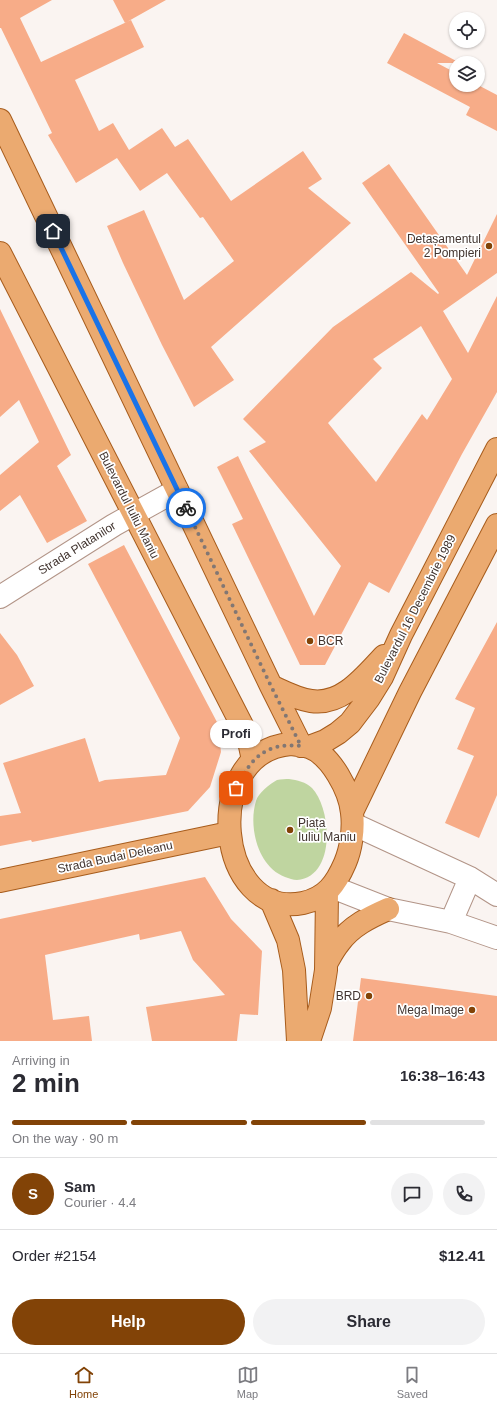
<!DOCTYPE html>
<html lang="en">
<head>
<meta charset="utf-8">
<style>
  body { margin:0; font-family:Helvetica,sans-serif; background:#f2f2f3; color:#2b2b33; height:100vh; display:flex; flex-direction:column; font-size:15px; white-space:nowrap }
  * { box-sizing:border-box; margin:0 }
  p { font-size:13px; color:#7c7c81 }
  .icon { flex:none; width:22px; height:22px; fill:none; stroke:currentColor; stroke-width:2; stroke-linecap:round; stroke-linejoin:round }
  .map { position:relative; height:1041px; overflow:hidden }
  .sheet { display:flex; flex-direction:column; background:#fff; flex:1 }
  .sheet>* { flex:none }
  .buttons { position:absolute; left:449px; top:12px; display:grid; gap:8px }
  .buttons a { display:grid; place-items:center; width:36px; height:36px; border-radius:50%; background:#fff; box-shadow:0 1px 3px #0004; font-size:20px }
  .pin { position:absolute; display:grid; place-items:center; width:34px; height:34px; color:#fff; margin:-17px; border-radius:8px; box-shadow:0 2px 6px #0006 }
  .courier { position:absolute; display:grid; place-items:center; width:40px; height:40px; margin:-20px; border:3px solid #1a73e8; border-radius:50%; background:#fff; color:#222; box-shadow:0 1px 5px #0007 }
  .bubble { position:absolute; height:28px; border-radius:14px; background:#fff; box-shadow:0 1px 3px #0004; font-size:13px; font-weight:800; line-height:28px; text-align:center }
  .summary em { font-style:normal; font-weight:800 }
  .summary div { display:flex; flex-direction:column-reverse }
  .summary { display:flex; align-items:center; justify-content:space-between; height:68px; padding:0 12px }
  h1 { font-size:26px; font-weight:800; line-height:30px }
  .bar { display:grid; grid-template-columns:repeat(4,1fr); gap:6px 4px; align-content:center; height:48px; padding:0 12px }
  .bar i { height:5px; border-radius:3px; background:#e1e1e2 }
  .bar .selected { background:#824307 }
  .bar p { grid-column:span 4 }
  .line { display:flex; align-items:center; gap:10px; padding:0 12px; border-top:1px solid #e1e1e2 }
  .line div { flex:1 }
  .round { display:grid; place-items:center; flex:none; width:42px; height:42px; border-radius:21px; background:#f2f2f3 }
  .primary-button { display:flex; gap:8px; margin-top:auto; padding:8px 12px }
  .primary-button a { flex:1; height:46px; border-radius:24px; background:#824307; color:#fff; font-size:16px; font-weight:800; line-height:46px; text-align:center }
  .primary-button a+a { background:#f2f2f3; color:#2b2b33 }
  .tab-bar { display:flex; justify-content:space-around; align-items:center; height:56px; border-top:1px solid #e1e1e2; background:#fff; font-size:11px; color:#7c7c81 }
  .tab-bar a { display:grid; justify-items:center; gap:2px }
  .tab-bar .selected { color:#824307 }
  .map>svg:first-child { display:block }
  .green { fill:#bfd5a0 }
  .building { fill:#f7ac88; fill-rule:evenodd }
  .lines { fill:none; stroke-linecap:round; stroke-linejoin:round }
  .minor-casing { stroke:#b29487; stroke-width:24 }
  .major-casing { stroke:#a75c1c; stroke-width:24 }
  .minor { stroke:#fff; stroke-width:22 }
  .major { stroke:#ebaa70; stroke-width:22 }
  .done { stroke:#827773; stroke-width:4; stroke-dasharray:0 7.2 }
  .route { stroke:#1a73e8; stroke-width:5 }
  .poi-dot { fill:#824307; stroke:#fff; stroke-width:1.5 }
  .labels { text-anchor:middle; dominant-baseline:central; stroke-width:3.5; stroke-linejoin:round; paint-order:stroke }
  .poi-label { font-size:12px; fill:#41342f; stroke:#fff; text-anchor:end }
  .street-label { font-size:12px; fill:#41342f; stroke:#fff }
</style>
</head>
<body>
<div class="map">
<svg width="497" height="1041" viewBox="0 0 497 1041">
  <rect width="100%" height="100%" fill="#faf4f1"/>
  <path class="green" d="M289 779C297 780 306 782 312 788 332 809 336 877 297 880 293 880 289 878 285 877 258 867 248 827 256 801 258 793 270 784 277 780 281 779 286 779 289 779Z"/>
  <path class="building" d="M0 0H52L20 18 41 62 131 20 144 47 75 80 99 131 113 123 129 150 162 128 175 147 188 139 231 201 303 151 322 179 308 188 351 223 211 347 234 380 194 407 162 345 123 263 107 226 144 210 184 300 234 261 203 217 200 218 167 173 140 191 117 158 76 183 48 135 52 133 1 28H0Z
    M113 0H166L125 23Z
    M404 33 460 63H437L456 73V85H478L497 95V131L466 115 470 107 387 63Z
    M389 164 467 275 497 214V273L443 311 468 353 497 296V392L462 454 389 593 369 582 325 665H300L232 524 243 519 217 467 238 456 314 616 341 566 249 451 266 442 243 419 333 327 411 272 438 294 439 293 362 183ZM421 326 452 379 427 420 422 414 376 482 328 423 382 368 373 359Z
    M0 309 71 455 57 466 87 521 47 543 20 495 0 511V475L39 442 19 400 0 417Z
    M124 545 218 724 221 752 210 787 188 811 32 842 31 840 0 846V816L21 813 3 763 85 738 99 782 105 780 166 775 180 738 88 564Z
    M497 622V795L479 838 445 823 474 756 457 749 475 708 455 699Z
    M0 633 17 655 34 686 0 705Z
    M205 877 231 919 262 951 258 1015 240 1014 237 1041H152L146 1007 225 995 193 960 181 931 140 940 139 934 45 955 53 1020 89 1016 92 1041H0V919Z
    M361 978 497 996V1041H353Z"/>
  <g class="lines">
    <g class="minor-casing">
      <path id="minor" d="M0 597 114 525 177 490
        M353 824 470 878 497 895
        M332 887 388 909 451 922 497 938
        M451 922 470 878"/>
    </g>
    <g class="major-casing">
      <path id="major" d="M0 120 271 686 301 746
        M0 253 248 737 253 760
        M271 686C284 692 297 699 311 701 342 706 365 676 384 656
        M291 744C297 745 303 745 309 747 331 755 350 791 352 813 354 829 351 849 345 863 336 884 326 898 303 903 216 921 199 751 291 744Z
        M309 747 325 741 338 733 350 723 369 698 382 677 401 635 497 449
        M352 812 410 692 497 525
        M0 881 229 833
        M271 900 288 940 294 970 298 1041
        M327 962C331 955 334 949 339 943 351 926 370 917 388 909
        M309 1041 320 1008 326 970 327 893"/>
    </g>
    <use href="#minor" class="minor"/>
    <use href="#major" class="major"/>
  </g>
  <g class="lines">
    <path class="done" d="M186 508 271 686 301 746C266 742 251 758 236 788"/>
    <path class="route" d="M53 231 186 508"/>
  </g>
  <g class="poi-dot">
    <circle cx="489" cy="246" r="4"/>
    <circle cx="310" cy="641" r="4"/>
    <circle cx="290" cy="830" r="4"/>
    <circle cx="369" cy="996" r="4"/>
    <circle cx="472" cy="1010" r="4"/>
  </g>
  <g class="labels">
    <g class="poi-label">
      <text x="481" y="239">Detașamentul<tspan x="481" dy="14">2 Pompieri</tspan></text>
      <text x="318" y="641" text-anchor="start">BCR</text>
      <text x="298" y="823" text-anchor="start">Piața<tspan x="298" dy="14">Iuliu Maniu</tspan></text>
      <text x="361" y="996">BRD</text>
      <text x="464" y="1010">Mega Image</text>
    </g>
    <g class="street-label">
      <text transform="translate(129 505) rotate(63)">Bulevardul Iuliu Maniu</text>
      <text transform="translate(77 548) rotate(-32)">Strada Platanilor</text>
      <text transform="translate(415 609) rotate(-63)">Bulevardul 16 Decembrie 1989</text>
      <text transform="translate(115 857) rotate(-12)">Strada Budai Deleanu</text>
    </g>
  </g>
</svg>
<div class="buttons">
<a><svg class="icon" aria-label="locate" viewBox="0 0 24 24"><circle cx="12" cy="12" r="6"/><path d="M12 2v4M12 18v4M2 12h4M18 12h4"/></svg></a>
<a><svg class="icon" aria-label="layers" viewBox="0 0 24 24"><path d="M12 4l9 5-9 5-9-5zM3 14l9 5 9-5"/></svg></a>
</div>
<div class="pin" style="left:236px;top:788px;background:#ea580c"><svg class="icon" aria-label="bag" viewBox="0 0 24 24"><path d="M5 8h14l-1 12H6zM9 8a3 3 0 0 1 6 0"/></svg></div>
<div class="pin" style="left:53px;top:231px;background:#1f2937"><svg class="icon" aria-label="home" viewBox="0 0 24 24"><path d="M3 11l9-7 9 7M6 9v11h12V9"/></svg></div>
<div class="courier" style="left:186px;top:508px"><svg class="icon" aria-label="bike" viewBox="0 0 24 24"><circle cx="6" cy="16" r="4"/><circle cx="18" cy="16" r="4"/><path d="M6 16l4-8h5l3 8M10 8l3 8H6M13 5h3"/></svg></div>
<div class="bubble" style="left:210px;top:720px;width:52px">Profi</div>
</div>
<section class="sheet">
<div class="summary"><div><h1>2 min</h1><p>Arriving in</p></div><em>16:38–16:43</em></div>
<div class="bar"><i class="selected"></i><i class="selected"></i><i class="selected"></i><i></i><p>On the way · 90 m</p></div>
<div class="line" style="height:72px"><b class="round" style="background:#824307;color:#fff">S</b><div><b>Sam</b><p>Courier · 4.4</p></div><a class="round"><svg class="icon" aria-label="chat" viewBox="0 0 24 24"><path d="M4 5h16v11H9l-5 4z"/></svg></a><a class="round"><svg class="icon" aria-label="phone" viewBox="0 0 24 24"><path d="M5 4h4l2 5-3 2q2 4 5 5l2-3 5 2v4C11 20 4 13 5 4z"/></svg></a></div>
<div class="line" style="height:52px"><div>Order #2154</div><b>$12.41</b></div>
<div class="primary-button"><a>Help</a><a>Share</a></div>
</section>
<nav class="tab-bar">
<a class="selected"><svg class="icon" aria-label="home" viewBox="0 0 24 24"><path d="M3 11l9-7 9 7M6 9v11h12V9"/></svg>Home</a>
<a><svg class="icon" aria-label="map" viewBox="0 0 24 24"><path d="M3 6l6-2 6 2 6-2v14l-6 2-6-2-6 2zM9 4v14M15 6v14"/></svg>Map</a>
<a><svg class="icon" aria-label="saved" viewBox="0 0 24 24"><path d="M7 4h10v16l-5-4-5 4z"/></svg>Saved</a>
</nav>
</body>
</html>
